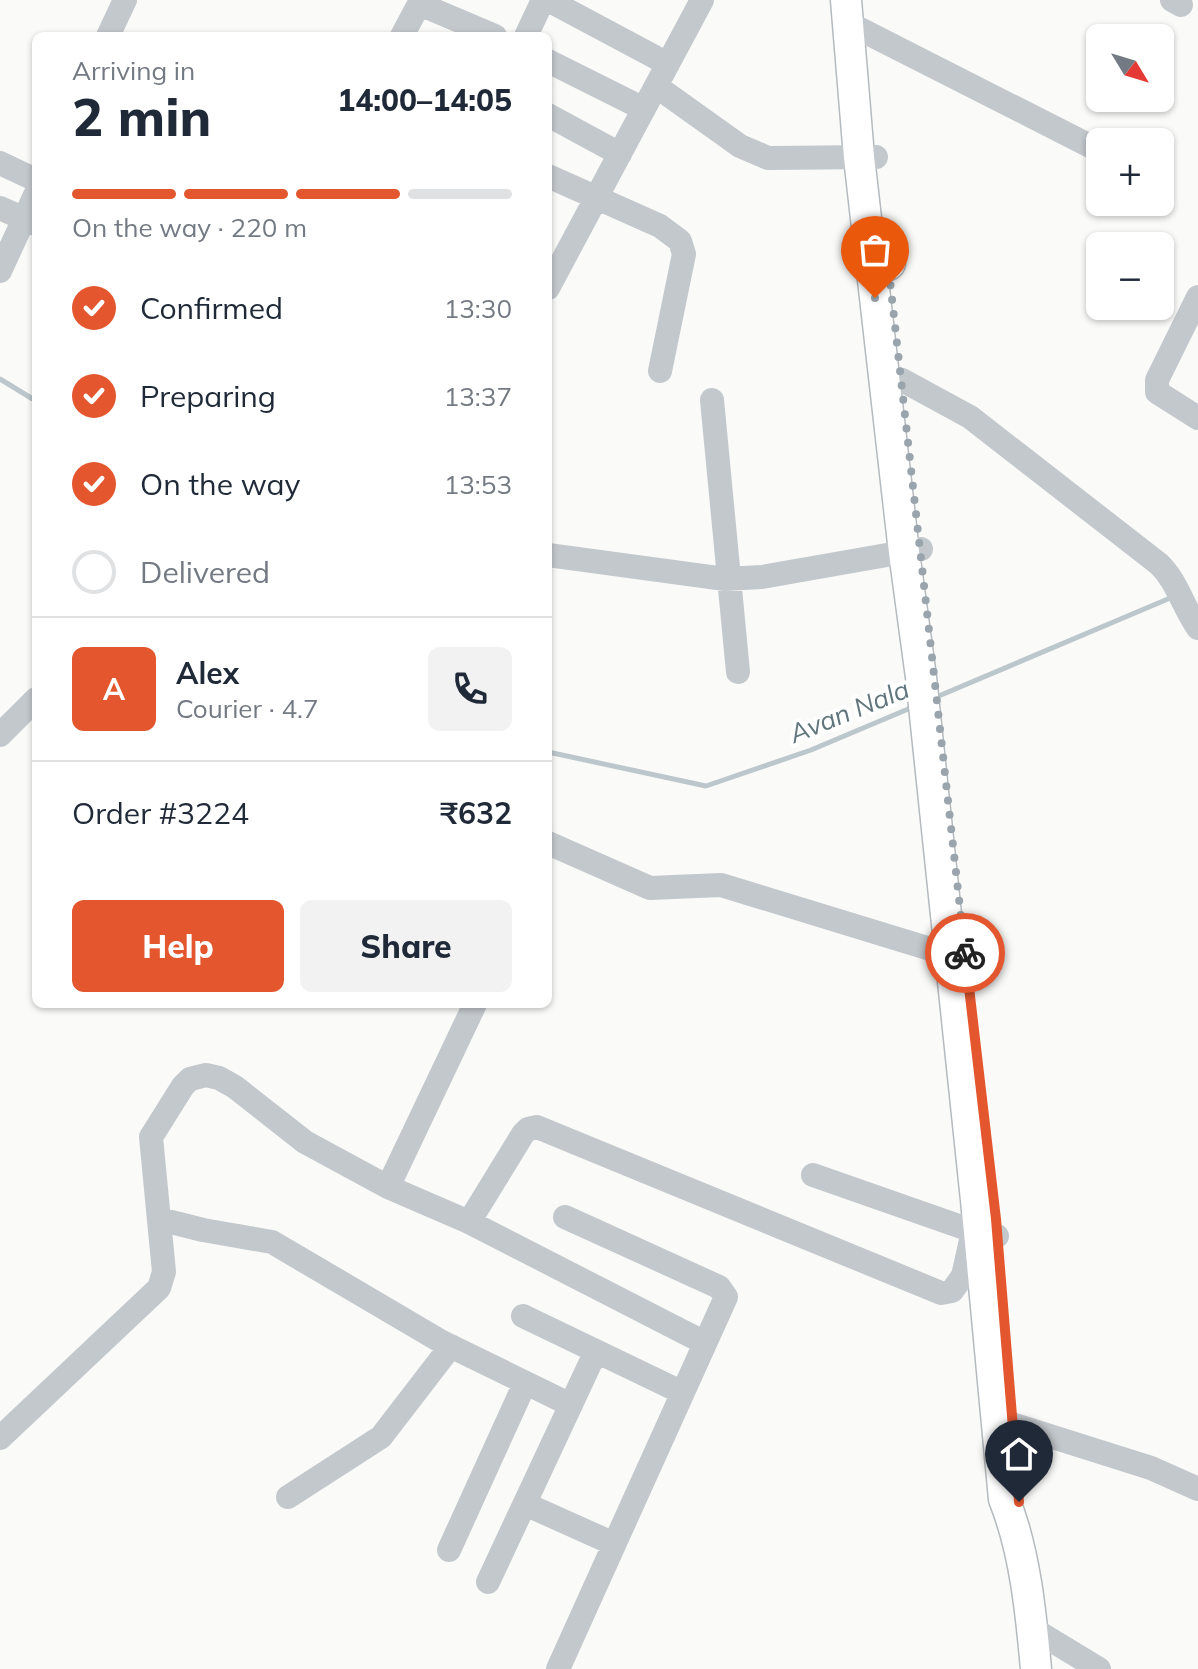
<!DOCTYPE html>
<html lang="en">
<head>
<meta charset="utf-8">
<style>
  body { margin:0; font-family:Mulish,sans-serif; background:#f2f2f3; color:#1f2937; height:100vh; display:flex; flex-direction:column; font-size:30px; white-space:nowrap }
  * { box-sizing:border-box; margin:0 }
  p { font-size:26px; color:#747a83 }
  .icon { flex:none; width:44px; height:44px; fill:none; stroke:currentColor; stroke-width:2; stroke-linecap:round; stroke-linejoin:round }
  .map { position:relative; flex:1; overflow:hidden }
  .details { position:absolute; left:32px; top:32px; width:520px; height:976px; display:flex; flex-direction:column; background:#fff; border-radius:12px; box-shadow:0 2px 6px #0004 }
  .details>* { flex:none }
  .needle { width:52px; rotate:128deg }
  .controls { position:absolute; left:1086px; top:24px; display:grid; gap:16px }
  .controls a { display:grid; place-items:center; width:88px; height:88px; border-radius:12px; background:#fff; box-shadow:0 2px 6px #0004; font-size:40px }
  .pin { position:absolute; display:grid; place-items:center; width:68px; height:68px; color:#fff; margin:-82px -34px; border-radius:50% 50% 50% 0; rotate:-45deg; box-shadow:0 0 8px #0007 }
  .pin .icon { rotate:45deg }
  .courier { position:absolute; display:grid; place-items:center; width:80px; height:80px; margin:-40px; border:6px solid #e4572e; border-radius:50%; background:#fff; color:#222; box-shadow:0 2px 10px #0007 }
  .head em { font-style:normal; font-weight:800 }
  .head div { display:flex; flex-direction:column-reverse }
  .head { display:flex; align-items:center; justify-content:space-between; height:136px; padding:0 40px }
  h1 { font-size:52px; font-weight:800; line-height:60px }
  .bar { display:grid; grid-template-columns:repeat(4,1fr); gap:12px 8px; align-content:center; height:96px; padding:0 40px }
  .bar i { height:10px; border-radius:6px; background:#e0e1e3 }
  .bar .current { background:#e4572e }
  .bar p { grid-column:span 4 }
  .line { display:flex; align-items:center; gap:20px; padding:0 40px; border-top:2px solid #e0e1e3 }
  .line div { flex:1 }
  .round { display:grid; place-items:center; flex:none; width:84px; height:84px; border-radius:12px; background:#f2f2f3 }
  ol { padding:0 40px; list-style:none }
  li { display:flex; align-items:center; gap:24px; height:88px }
  li p { margin-inline-start:auto }
  li .icon { padding:8px; border-radius:50%; background:#e4572e; color:#fff; stroke-width:4 }
  li:last-child { color:#747a83 }
  li i { width:44px; height:44px; border:4px solid #e0e1e3; border-radius:50% }
  .cta { display:flex; gap:16px; margin-top:auto; padding:16px 40px }
  .cta a { flex:1; height:92px; border-radius:12px; background:#e4572e; color:#fff; font-size:32px; font-weight:800; line-height:92px; text-align:center }
  .cta a+a { background:#f2f2f3; color:#1f2937 }
  .map>svg:first-child { display:block }
  .lines { fill:none; stroke-linecap:round; stroke-linejoin:round }
  .stream { stroke:#bbc7cb; stroke-width:5 }
  .major-casing { stroke:#b5babe; stroke-width:33 }
  .highway-casing { stroke:#b4b9bd; stroke-width:37 }
  .minor { stroke:#c3c8cc; stroke-width:24 }
  .major { stroke:#fff; stroke-width:30 }
  .highway { stroke:#fff; stroke-width:34 }
  .done { stroke:#99a4ac; stroke-width:8; stroke-dasharray:0 14.4 }
  .route { stroke:#e4572e; stroke-width:10 }
  .labels { text-anchor:middle; dominant-baseline:central; stroke-width:8; stroke-linejoin:round; paint-order:stroke }
  .water-label { font-size:26px; font-style:italic; fill:#60757c; stroke:#fff }
</style>
</head>
<body>
<div class="map">
<svg width="1198" height="1669" viewBox="0 0 1198 1669">
  <rect width="100%" height="100%" fill="#fafaf8"/>
  <g class="lines">
    <path class="stream" d="M0 379 36 401
      M934 698 1175 596
      M548 752 706 786 811 750 913 707"/>
    <g class="major-casing">
      <path id="major" d="M846 0 859 157 904 552 921 677 976 1200 1004 1499C1025 1551 1031 1613 1036 1669"/>
    </g>
    <g class="highway-casing">
      <path id="highway" d="M871 266 888 263"/>
    </g>
    <path class="minor" d="M548 0 668 64
      M1172 0 1181 5
      M848 23 1100 151
      M108 36 125 0
      M402 36 418 6H424L495 36
      M526 36 543 0
      M548 61 644 109
      M656 86 740 146 768 158 876 157
      M548 115 620 154
      M0 163 36 180
      M548 176 660 226 680 241 684 254 660 371
      M0 208 36 224
      M0 271 36 193
      M548 288 702 0
      M1198 297 1157 380V392L1198 418
      M902 380 970 417 1159 564C1177 581 1183 607 1198 628
      M712 400 738 672
      M548 555 725 579 762 577 921 549
      M0 735 36 699
      M548 843 650 888 721 885 950 955
      M813 1175 973 1231 997 1236
      M388 1187 475 1004
      M159 1219 203 1230 272 1242 442 1342 571 1405
      M469 1222 523 1134 528 1129 537 1127 941 1293 952 1291 963 1276 973 1231
      M523 1316 681 1392
      M996 1419 1151 1468 1198 1489
      M0 1438 159 1288 164 1272 151 1137 183 1086 190 1079 206 1075 219 1078 235 1087 305 1142 388 1187 469 1222 705 1343
      M288 1497 381 1437 451 1346
      M525 1504 612 1543
      M449 1550 525 1383
      M488 1582 596 1351
      M1033 1629 1099 1669
      M558 1669 726 1297 719 1287 565 1217"/>
    <use href="#major" class="major"/>
    <use href="#highway" class="highway"/>
  </g>
  <g class="lines">
    <path class="done" d="M875 298 871 266 888 263 965 953"/>
    <path class="route" d="M965 953 996 1219 1019 1502"/>
  </g>
  <g class="labels">
    <g class="water-label">
      <text transform="translate(849 711) rotate(-22)">Avan Nala</text>
    </g>
  </g>
</svg>
<div class="controls">
<a><svg class="needle" viewBox="-14 -14 28 28"><path d="M0-13l5 13h-10z" fill="#e53935"/><path d="M0 13l5-13h-10z" fill="#747a83"/></svg></a>
<a>+</a>
<a>−</a>
</div>
<div class="pin" style="left:875px;top:298px;background:#ea580c"><svg class="icon" aria-label="bag" viewBox="0 0 24 24"><path d="M5 8h14l-1 12H6zM9 8a3 3 0 0 1 6 0"/></svg></div>
<div class="pin" style="left:1019px;top:1502px;background:#1f2937"><svg class="icon" aria-label="home" viewBox="0 0 24 24"><path d="M3 11l9-7 9 7M6 9v11h12V9"/></svg></div>
<div class="courier" style="left:965px;top:953px"><svg class="icon" aria-label="bike" viewBox="0 0 24 24"><circle cx="6" cy="16" r="4"/><circle cx="18" cy="16" r="4"/><path d="M6 16l4-8h5l3 8M10 8l3 8H6M13 5h3"/></svg></div>
<section class="details">
<div class="head"><div><h1>2 min</h1><p>Arriving in</p></div><em>14:00–14:05</em></div>
<div class="bar"><i class="current"></i><i class="current"></i><i class="current"></i><i></i><p>On the way · 220 m</p></div>
<ol>
<li><svg class="icon" aria-label="check" viewBox="0 0 24 24"><path d="M5 12l5 5 9-10"/></svg>Confirmed<p>13:30</p></li>
<li><svg class="icon" aria-label="check" viewBox="0 0 24 24"><path d="M5 12l5 5 9-10"/></svg>Preparing<p>13:37</p></li>
<li><svg class="icon" aria-label="check" viewBox="0 0 24 24"><path d="M5 12l5 5 9-10"/></svg>On the way<p>13:53</p></li>
<li><i></i>Delivered</li>
</ol>
<div class="line" style="height:144px"><b class="round" style="background:#e4572e;color:#fff">A</b><div><b>Alex</b><p>Courier · 4.7</p></div><a class="round"><svg class="icon" aria-label="phone" viewBox="0 0 24 24"><path d="M5 4h4l2 5-3 2q2 4 5 5l2-3 5 2v4C11 20 4 13 5 4z"/></svg></a></div>
<div class="line" style="height:104px"><div>Order #3224</div><b>₹632</b></div>
<div class="cta"><a>Help</a><a>Share</a></div>
</section>
</div>
</body>
</html>
